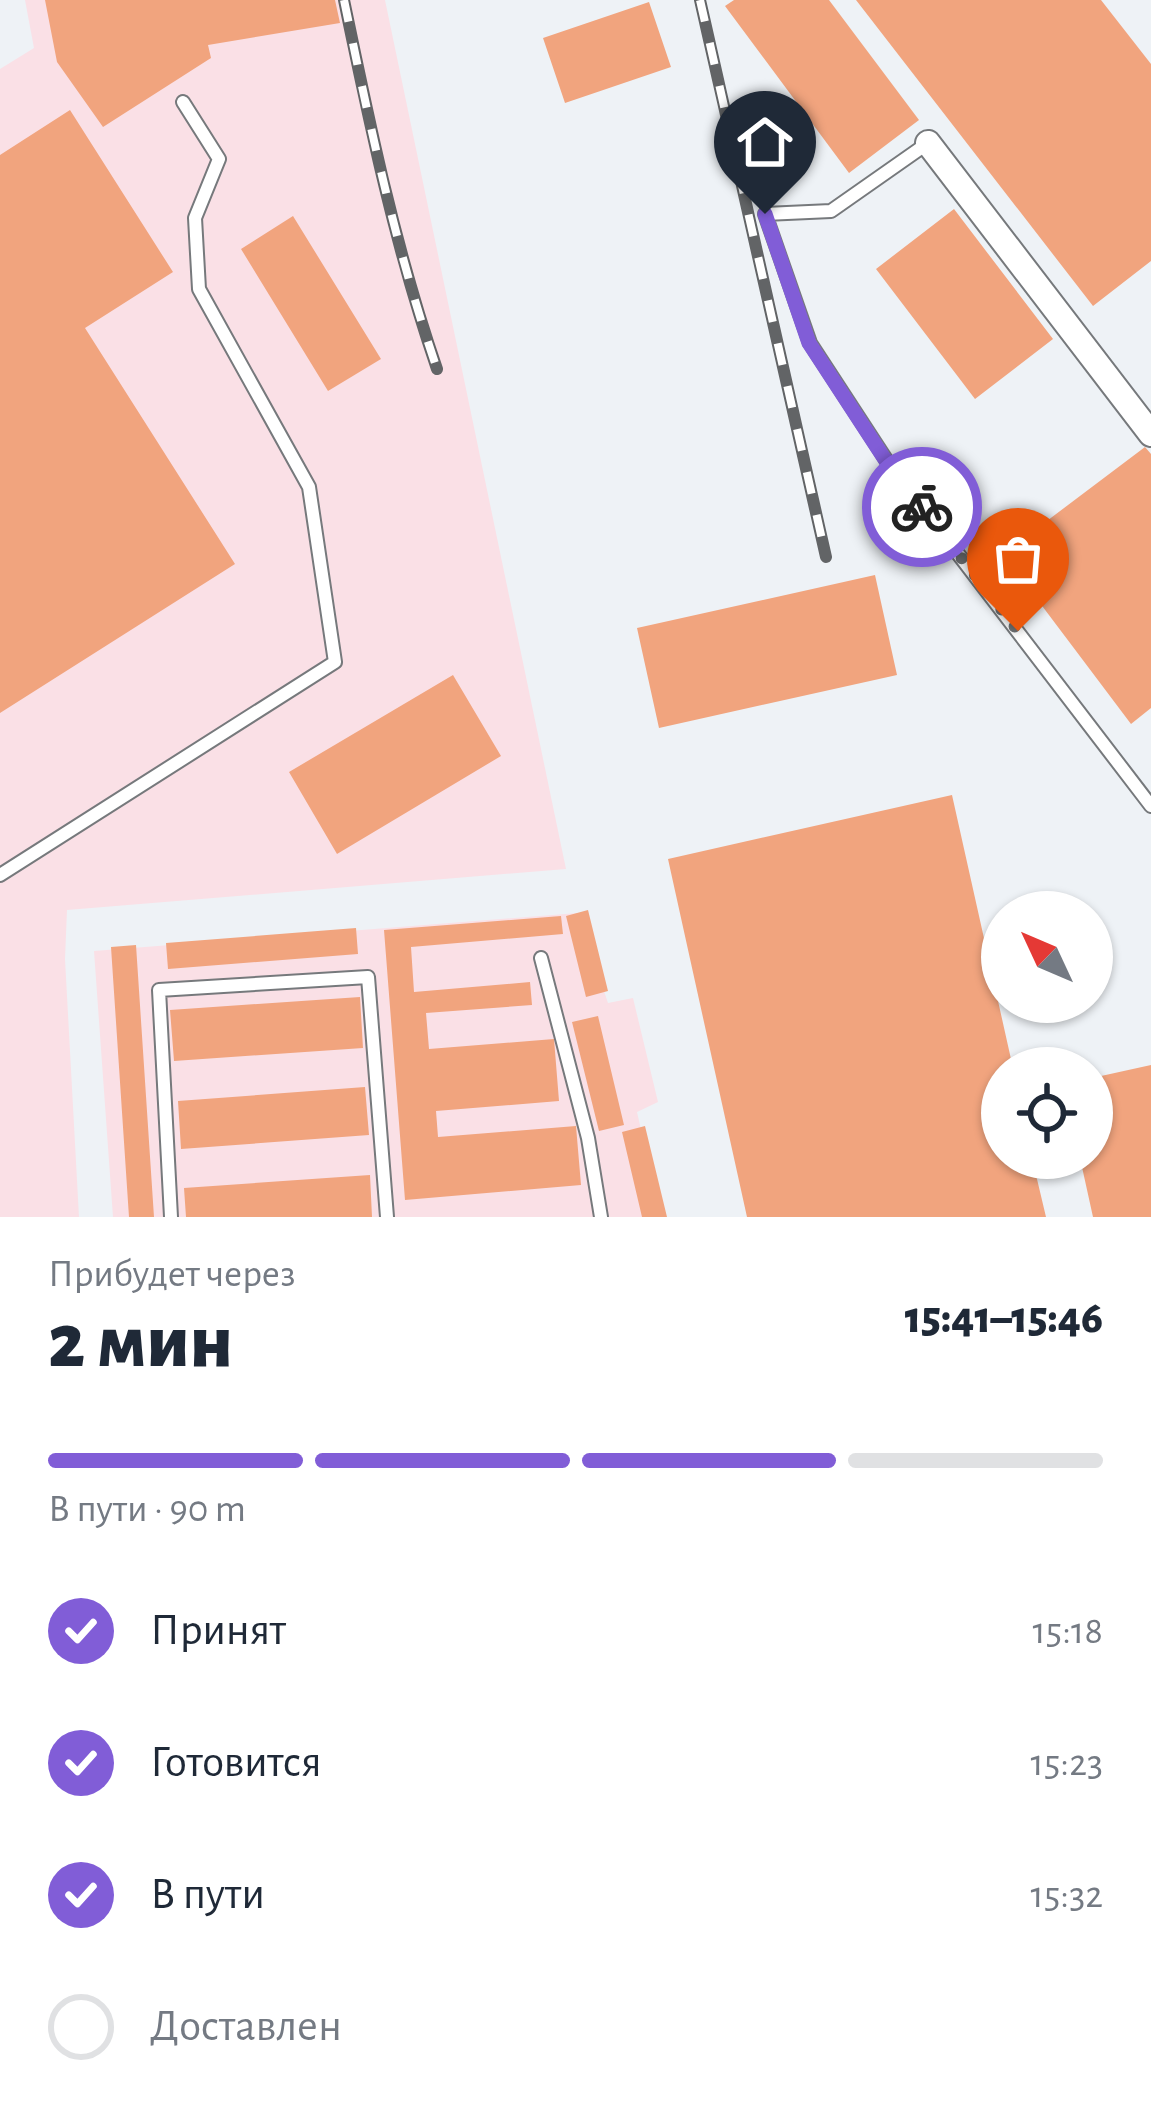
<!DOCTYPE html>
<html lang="ru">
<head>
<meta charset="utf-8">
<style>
  body { margin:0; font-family:"Alegreya Sans",sans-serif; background:#f6f6f7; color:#1f2937; height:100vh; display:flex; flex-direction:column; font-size:45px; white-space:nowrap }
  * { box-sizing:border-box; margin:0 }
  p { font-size:39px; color:#747a83 }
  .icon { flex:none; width:66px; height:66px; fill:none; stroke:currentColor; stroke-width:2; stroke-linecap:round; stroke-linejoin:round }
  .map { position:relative; height:1217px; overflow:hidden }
  .drawer { display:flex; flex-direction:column; background:#fff; flex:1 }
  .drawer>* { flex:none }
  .needle { width:78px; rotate:314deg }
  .fabs { position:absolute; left:981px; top:891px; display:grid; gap:24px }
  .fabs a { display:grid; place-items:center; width:132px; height:132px; border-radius:50%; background:#fff; box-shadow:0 3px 9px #0004; font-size:60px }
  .pin { position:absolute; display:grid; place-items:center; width:102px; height:102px; color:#fff; margin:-123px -51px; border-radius:50% 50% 50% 0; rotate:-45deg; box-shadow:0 0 12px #0007 }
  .pin .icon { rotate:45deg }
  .courier { position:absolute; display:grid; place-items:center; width:120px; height:120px; margin:-60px; border:9px solid #815dd7; border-radius:50%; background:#fff; color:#222; box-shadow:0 3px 15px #0007 }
  .headline em { font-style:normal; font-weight:800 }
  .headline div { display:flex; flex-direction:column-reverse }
  .headline { display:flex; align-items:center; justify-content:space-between; height:204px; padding:0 48px }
  h1 { font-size:78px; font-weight:800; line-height:90px }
  .bar { display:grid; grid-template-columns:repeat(4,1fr); gap:18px 12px; align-content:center; height:144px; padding:0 48px }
  .bar i { height:15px; border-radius:9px; background:#e0e1e3 }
  .bar .active { background:#815dd7 }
  .bar p { grid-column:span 4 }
  ol { padding:0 48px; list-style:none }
  li { display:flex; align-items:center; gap:36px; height:132px }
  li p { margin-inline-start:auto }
  li .icon { padding:12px; border-radius:50%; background:#815dd7; color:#fff; stroke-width:4 }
  li:last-child { color:#747a83 }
  li i { width:66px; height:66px; border:6px solid #e0e1e3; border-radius:50% }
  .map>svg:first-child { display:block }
  .industrial { fill:#fae0e6 }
  .building { fill:#f1a47e }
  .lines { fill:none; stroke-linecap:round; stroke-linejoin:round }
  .service-casing { stroke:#76797c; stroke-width:16 }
  .minor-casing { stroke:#76797c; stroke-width:28 }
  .service { stroke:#fff; stroke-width:12 }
  .minor { stroke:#fff; stroke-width:24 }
  .rail-casing { stroke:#626466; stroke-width:12 }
  .rail { stroke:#fff; stroke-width:8; stroke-dasharray:22; stroke-linecap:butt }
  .done { stroke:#727476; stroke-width:12; stroke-dasharray:0 21.6 }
  .route { stroke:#815dd7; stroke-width:15 }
</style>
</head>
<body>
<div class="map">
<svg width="1151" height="1217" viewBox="0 0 1151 1217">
  <rect width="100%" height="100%" fill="#eef2f6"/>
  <path class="industrial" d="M25 0H385L566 869 67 910 65 959 79 1217H0V69L34 48Z
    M578 913 608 1003 633 998 658 1102 637 1112 661 1217H113L94 951Z"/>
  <path class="building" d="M45 0H335L340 23 208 45 211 58 103 127 57 62Z
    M734 0H829L919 120 849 173 725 6Z
    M856 0H1101L1151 64V261L1093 306Z
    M649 2 671 67 565 103 543 38Z
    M70 110 173 272 85 328 235 564 0 713V155Z
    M954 209 1053 339 975 399 876 269Z
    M293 216 381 359 328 391 241 249Z
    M1145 447 1151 454V708L1131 724 1003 554Z
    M875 575 897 675 659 728 637 628Z
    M453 675 501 756 337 854 289 772Z
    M952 795 1013 1068H1002V1158H1032L1046 1217H747L668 859Z
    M588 910 608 991 586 997 566 916Z
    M561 916 563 934 411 947 414 992 530 982 532 1005 426 1013 429 1049 554 1039 559 1101 436 1111 438 1137 576 1126 581 1185 405 1200 384 930Z
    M356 928 358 954 168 969 166 943Z
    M136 945 154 1217H129L111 947Z
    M360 997 363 1048 174 1061 170 1010Z
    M598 1016 624 1125 599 1131 572 1022Z
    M1151 1065V1217H1093L1080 1158H1092V1078Z
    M365 1087 369 1135 181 1149 178 1101Z
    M645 1126 667 1217H642L622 1132Z
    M370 1175 372 1217H186L184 1188Z"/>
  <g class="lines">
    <g class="service-casing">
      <path id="service" d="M928 143 831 211 765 214 810 343 887 461 1151 806
        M0 875 335 662 309 487 199 289 195 218 219 159 183 102
        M541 958 588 1138 601 1217
        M171 1217 159 990 368 977 387 1217"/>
    </g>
    <g class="minor-casing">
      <path id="minor" d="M928 143 1151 434"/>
    </g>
    <use href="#service" class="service"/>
    <use href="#minor" class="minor"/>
    <g class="rail-casing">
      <path id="rail" d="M344 0C370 126 395 247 437 369
        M700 0 826 557"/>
    </g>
    <use href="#rail" class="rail"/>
  </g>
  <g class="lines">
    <path class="done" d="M922 507 1018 631"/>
    <path class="route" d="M765 214 809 343 886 461 922 507"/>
  </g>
</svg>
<div class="fabs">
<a><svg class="needle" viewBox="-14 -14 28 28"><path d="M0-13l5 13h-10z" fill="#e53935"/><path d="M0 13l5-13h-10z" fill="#747a83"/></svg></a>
<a><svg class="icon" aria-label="locate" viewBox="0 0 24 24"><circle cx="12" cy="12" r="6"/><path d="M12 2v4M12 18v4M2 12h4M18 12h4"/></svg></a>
</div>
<div class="pin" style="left:1018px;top:631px;background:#ea580c"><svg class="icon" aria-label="bag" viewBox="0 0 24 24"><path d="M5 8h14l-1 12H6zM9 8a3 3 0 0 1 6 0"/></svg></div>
<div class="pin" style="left:765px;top:214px;background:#1f2937"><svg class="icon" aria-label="home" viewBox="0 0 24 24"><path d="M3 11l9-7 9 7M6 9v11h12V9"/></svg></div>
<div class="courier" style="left:922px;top:507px"><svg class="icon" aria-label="bike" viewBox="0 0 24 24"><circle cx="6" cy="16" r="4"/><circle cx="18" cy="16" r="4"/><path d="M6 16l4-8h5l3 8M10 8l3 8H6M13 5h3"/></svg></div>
</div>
<section class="drawer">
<div class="headline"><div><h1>2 мин</h1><p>Прибудет через</p></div><em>15:41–15:46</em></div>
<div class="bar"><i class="active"></i><i class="active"></i><i class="active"></i><i></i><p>В пути · 90 m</p></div>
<ol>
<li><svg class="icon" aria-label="check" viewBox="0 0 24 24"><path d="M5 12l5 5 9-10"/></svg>Принят<p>15:18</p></li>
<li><svg class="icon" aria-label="check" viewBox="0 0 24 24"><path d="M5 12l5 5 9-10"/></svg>Готовится<p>15:23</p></li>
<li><svg class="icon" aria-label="check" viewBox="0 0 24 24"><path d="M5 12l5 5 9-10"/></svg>В пути<p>15:32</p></li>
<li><i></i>Доставлен</li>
</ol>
</section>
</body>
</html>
